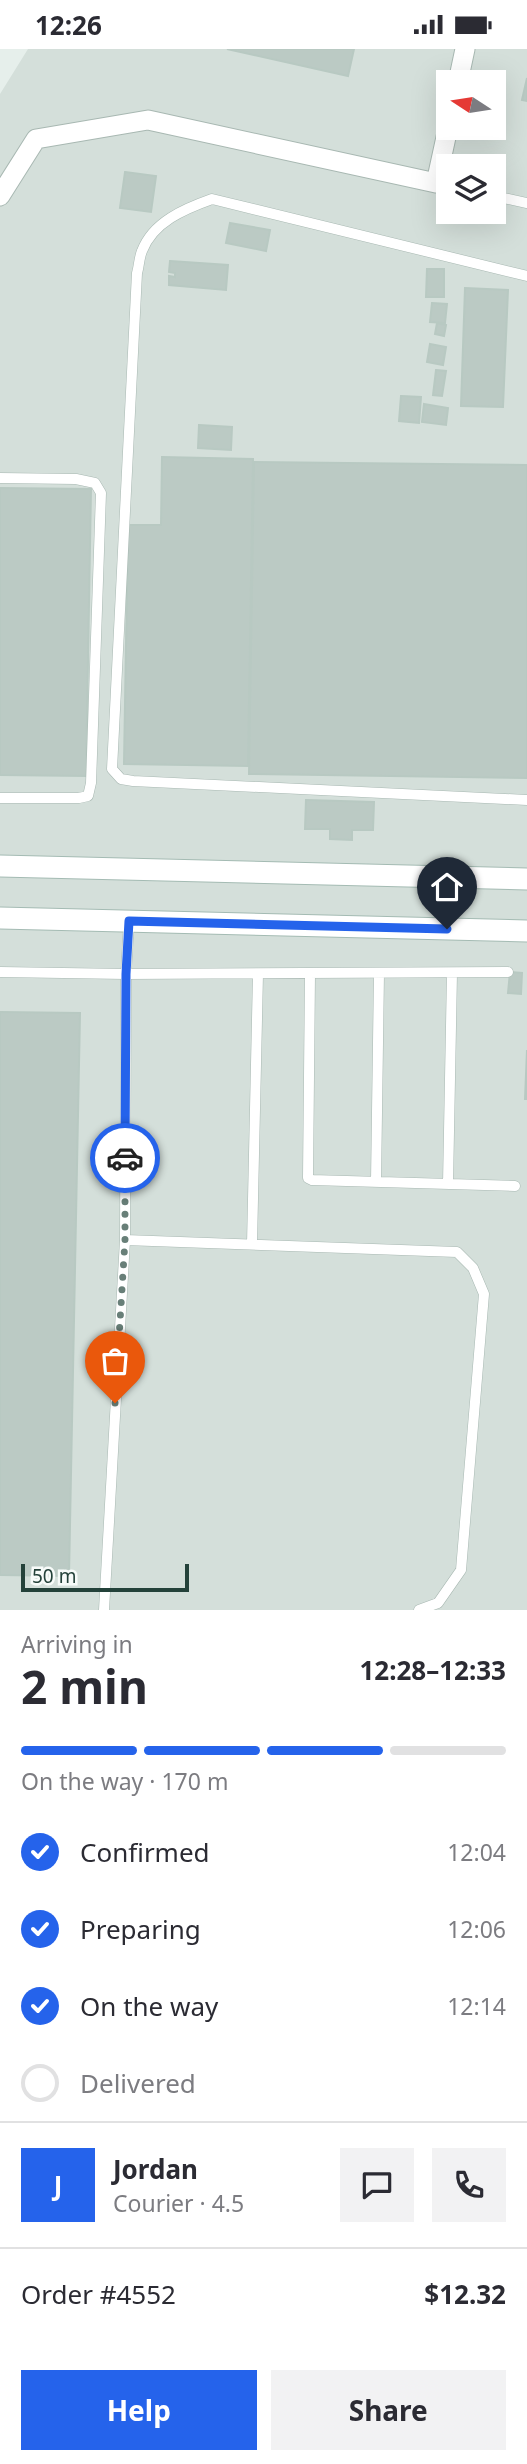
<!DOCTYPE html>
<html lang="en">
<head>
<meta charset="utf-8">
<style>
  body { margin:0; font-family:"Noto Sans",sans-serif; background:#f2f2f3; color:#2b2b33; height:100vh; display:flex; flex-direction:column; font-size:26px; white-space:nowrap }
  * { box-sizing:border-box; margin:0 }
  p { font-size:23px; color:#7c7c81 }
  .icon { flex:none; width:38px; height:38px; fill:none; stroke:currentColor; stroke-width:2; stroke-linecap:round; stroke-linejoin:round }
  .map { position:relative; height:1561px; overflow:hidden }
  .details { display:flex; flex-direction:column; background:#fff; flex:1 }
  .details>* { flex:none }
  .needle { width:46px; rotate:282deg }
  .controls { position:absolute; left:436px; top:21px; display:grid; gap:14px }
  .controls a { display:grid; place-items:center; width:70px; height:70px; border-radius:0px; background:#fff; box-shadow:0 7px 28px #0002; font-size:35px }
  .scale { position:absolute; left:21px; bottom:18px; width:168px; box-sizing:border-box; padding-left:7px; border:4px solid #24423a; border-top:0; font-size:19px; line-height:24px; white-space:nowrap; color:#24423a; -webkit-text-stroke:5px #f7fbf9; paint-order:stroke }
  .pin { position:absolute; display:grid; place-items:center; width:60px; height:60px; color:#fff; margin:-72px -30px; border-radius:50% 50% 50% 0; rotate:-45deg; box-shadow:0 0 7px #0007 }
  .pin .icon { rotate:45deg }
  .courier { position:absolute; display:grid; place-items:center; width:70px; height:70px; margin:-35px; border:5px solid #2563eb; border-radius:50%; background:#fff; color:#222; box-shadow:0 2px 9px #0007 }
  .summary em { font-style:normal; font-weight:700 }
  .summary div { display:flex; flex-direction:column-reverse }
  .summary { display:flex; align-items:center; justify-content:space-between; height:119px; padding:0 21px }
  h1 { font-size:46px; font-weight:700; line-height:52px }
  .bar { display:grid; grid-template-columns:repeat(4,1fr); gap:10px 7px; align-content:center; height:84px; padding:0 21px }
  .bar i { height:9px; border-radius:5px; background:#e1e1e2 }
  .bar .current { background:#2563eb }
  .bar p { grid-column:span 4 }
  .line { display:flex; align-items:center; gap:18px; padding:0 21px; border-top:2px solid #e1e1e2 }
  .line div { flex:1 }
  .round { display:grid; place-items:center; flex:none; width:74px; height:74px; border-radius:0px; background:#f2f2f3 }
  ol { padding:0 21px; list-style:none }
  li { display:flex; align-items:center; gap:21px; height:77px }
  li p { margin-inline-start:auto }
  li .icon { padding:7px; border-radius:50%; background:#2563eb; color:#fff; stroke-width:4 }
  li:last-child { color:#7c7c81 }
  li i { width:38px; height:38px; border:4px solid #e1e1e2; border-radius:50% }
  .button { display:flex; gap:14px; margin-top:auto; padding:14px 21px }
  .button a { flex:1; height:80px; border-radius:0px; background:#2563eb; color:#fff; font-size:28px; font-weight:700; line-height:80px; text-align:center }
  .button a+a { background:#f2f2f3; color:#2b2b33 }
  .status { display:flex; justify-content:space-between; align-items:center; height:49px; padding:0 35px; background:#fff; direction:ltr }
  .status svg { height:19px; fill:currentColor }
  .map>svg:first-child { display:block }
  .built { fill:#d4dfda; fill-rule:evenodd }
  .building { fill:#bbcac4; stroke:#b8c9c2; stroke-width:2 }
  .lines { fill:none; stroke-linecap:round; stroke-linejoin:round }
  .lane-casing { stroke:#a8b8b2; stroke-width:11 }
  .street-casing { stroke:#a8b8b2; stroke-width:21 }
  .secondary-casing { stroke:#a4bbb3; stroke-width:23 }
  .lane { stroke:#fff; stroke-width:10 }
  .street { stroke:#fff; stroke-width:19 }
  .secondary { stroke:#fff; stroke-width:21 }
  .done { stroke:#687f78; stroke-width:7; stroke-dasharray:0 12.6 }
  .route { stroke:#2563eb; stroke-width:9 }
</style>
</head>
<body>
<div class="status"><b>12:26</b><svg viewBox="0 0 49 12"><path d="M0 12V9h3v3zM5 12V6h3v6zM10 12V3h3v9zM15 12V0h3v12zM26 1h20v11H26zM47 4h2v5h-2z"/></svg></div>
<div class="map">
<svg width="527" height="1561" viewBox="0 0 527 1561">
  <rect width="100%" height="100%" fill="#e6efeb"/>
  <path class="built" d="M28 0H527V1561H0V45ZM448 33H494V79H448ZM448 117H494V163H448Z"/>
  <path class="building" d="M227 0H354L348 27Z
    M527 29V52L522 51Z
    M125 123 156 127 151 163 120 159Z
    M230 174 270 181 266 202 226 194Z
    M170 212 228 216 226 241 169 236V227L175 228V224L169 223Z
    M427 220H444V248H426Z
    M465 239 508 241 503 358 461 357Z
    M432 254 447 255 445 274 430 273Z
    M437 274 446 276 444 287 435 285Z
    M430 295 446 298 443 316 427 313Z
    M436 321 446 322 442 347 433 346Z
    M401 347 421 348 419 374 399 372Z
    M424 355 448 359 446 376 422 373Z
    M199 376 232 378 231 401 198 399Z
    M162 408 253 410 248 717 124 715 128 476H161Z
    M254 413 527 416V729L249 725Z
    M0 439 91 440 86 727 0 726Z
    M306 751 374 753 373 781H352V791L330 790V780H305Z
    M510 923 522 924 521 945 508 944Z
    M0 963 80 964 69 1527 0 1526Z
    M527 1001V1050H525Z"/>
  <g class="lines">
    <g class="lane-casing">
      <path id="lane" d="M494 147 527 154
        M527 227 212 150C184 160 153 173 142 202 139 209 139 218 137 224L112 720 121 730 133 732 527 751
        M0 429 76 430 95 434 101 444 91 734 88 747 79 749H0
        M129 872 126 925 508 923
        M0 923 126 925 125 1191 104 1561
        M310 925 308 1129 312 1131 515 1137
        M376 1133 379 924
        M448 1135 452 924
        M125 1191 457 1203 473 1219 484 1245 461 1521 438 1554 419 1561
        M252 1195 258 925"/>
    </g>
    <g class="street-casing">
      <path id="street" d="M458 33 465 0
        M0 147 36 90 148 71 436 134 448 79"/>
    </g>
    <g class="secondary-casing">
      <path id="secondary" d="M0 817 527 830
        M0 869 527 882"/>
    </g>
    <use href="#lane" class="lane"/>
    <use href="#street" class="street"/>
    <use href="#secondary" class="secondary"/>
  </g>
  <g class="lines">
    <path class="done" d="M115 1354 125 1191V1109"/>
    <path class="route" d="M125 1109 126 925 129 872 447 880"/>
  </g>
</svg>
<div class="controls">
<a><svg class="needle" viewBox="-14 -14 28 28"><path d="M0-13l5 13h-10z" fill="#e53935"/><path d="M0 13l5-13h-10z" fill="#7c7c81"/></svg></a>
<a><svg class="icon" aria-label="layers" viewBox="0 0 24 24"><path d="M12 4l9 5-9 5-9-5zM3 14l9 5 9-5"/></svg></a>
</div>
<div class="scale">50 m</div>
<div class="pin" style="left:115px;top:1354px;background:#ea580c"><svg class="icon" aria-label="bag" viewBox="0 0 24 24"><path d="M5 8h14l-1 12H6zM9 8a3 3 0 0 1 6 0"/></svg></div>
<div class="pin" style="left:447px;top:880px;background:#1f2937"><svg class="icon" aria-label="home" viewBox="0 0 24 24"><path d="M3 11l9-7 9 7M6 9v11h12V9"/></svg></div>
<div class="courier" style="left:125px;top:1109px"><svg class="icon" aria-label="car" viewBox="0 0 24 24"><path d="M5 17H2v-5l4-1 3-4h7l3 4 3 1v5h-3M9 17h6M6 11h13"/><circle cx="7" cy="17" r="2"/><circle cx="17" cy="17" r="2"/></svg></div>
</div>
<section class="details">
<div class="summary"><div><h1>2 min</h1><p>Arriving in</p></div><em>12:28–12:33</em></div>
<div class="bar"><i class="current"></i><i class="current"></i><i class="current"></i><i></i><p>On the way · 170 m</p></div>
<ol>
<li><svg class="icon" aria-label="check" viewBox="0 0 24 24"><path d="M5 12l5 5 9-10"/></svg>Confirmed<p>12:04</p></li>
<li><svg class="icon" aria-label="check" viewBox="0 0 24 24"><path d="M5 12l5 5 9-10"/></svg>Preparing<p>12:06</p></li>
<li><svg class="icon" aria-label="check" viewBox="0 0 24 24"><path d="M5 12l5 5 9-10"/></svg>On the way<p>12:14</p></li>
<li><i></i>Delivered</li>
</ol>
<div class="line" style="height:126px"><b class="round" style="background:#2563eb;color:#fff">J</b><div><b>Jordan</b><p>Courier · 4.5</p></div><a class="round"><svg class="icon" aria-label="chat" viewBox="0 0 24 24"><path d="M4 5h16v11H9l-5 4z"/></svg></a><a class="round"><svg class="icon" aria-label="phone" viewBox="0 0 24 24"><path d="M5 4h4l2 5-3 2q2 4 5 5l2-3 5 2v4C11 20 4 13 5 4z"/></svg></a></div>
<div class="line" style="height:91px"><div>Order #4552</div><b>$12.32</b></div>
<div class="button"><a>Help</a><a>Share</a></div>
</section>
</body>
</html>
